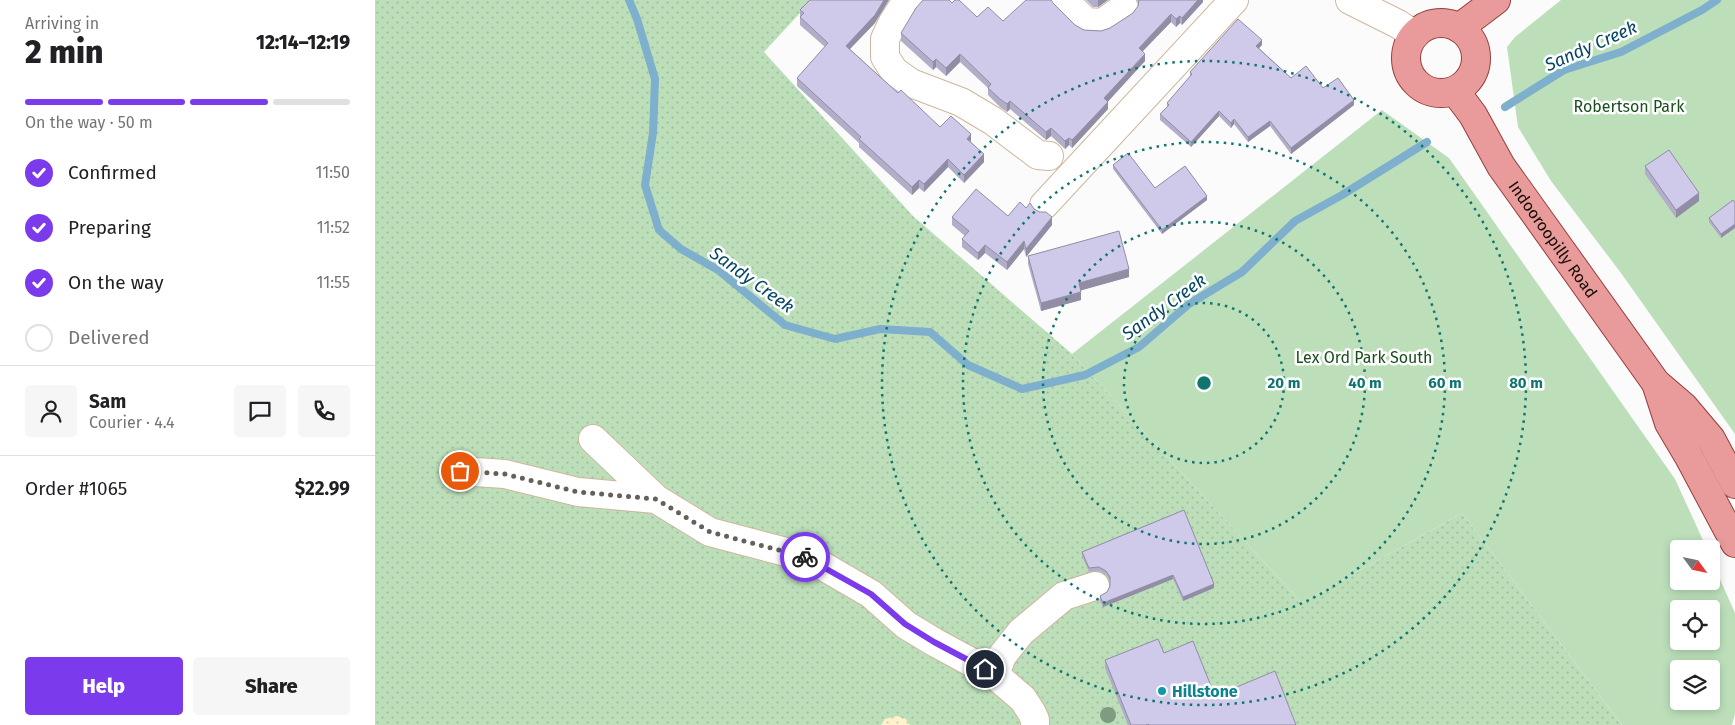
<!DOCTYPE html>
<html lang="en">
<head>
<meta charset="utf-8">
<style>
  body { margin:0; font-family:"Fira Sans",sans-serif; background:#f6f6f6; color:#202124; height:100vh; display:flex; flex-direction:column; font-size:19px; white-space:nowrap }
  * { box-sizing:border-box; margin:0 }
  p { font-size:16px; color:#757577 }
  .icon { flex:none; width:28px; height:28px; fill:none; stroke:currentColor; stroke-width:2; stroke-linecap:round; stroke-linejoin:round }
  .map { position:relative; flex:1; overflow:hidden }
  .side { display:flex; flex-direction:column; background:#fff; width:375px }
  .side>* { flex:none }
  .needle { width:32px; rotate:123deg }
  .fabs { position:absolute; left:1295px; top:540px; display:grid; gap:10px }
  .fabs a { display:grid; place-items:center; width:50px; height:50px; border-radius:5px; background:#fff; box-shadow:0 2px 8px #0003; font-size:25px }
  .pin { position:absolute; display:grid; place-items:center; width:42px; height:42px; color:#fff; margin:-21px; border:2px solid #fff; border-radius:50%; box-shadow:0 1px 5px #0007 }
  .courier { position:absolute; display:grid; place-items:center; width:50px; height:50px; margin:-25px; border:4px solid #7c3aed; border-radius:50%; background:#fff; color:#222; box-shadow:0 1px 6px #0007 }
  .headline em { font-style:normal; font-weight:800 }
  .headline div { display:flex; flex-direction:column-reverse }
  .headline { display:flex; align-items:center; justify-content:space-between; height:85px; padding:0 25px }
  h1 { font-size:32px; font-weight:800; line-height:38px }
  .bar { display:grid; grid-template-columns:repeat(4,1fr); gap:8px 5px; align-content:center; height:60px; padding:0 25px }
  .bar i { height:6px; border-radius:4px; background:#e0e0e0 }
  .bar .selected { background:#7c3aed }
  .bar p { grid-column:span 4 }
  .line { display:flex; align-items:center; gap:12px; padding:0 25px; border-top:1px solid #e0e0e0 }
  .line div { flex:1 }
  .round { display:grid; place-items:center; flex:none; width:52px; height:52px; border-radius:5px; background:#f6f6f6 }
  ol { padding:0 25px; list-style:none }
  li { display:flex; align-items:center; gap:15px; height:55px }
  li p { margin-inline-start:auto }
  li .icon { padding:5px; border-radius:50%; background:#7c3aed; color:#fff; stroke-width:4 }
  li:last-child { color:#757577 }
  li i { width:28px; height:28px; border:2px solid #e0e0e0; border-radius:50% }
  .primary-button { display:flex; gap:10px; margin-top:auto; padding:10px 25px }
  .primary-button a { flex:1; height:58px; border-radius:5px; background:#7c3aed; color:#fff; font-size:20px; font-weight:800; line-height:58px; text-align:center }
  .primary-button a+a { background:#f6f6f6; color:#202124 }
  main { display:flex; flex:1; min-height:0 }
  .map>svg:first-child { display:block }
  .grass { fill:url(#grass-dots) }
  .sand { fill:url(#sand-dots) }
  .park { fill:#bcdfba; fill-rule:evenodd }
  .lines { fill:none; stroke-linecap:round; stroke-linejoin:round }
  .stream { stroke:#7eafcc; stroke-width:8 }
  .minor-casing { stroke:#d0b69c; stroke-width:30 }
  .major-casing { stroke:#963d3b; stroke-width:30 }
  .minor { stroke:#fff; stroke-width:28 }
  .major { stroke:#e99b9b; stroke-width:28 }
  .tree { fill:#7f9c80 }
  .wall { fill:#b2adc9 }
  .shaded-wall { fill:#918da4 }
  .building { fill:#cfc9ea; stroke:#918da4 }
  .done { stroke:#66605a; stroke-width:5; stroke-dasharray:0 9 }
  .route { stroke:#7c3aed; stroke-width:6 }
  .ring { fill:none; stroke:#0f766e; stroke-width:2.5; stroke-dasharray:2.5 5 }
  .culture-dot { fill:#0f9aa8; stroke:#fff; stroke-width:2 }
  .labels { text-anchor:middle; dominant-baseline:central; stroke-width:5; stroke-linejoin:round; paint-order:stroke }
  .park-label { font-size:16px; fill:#1a4e1c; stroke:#fff }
  .street-label { font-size:16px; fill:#150c04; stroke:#fff }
  .culture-label { font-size:16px; font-weight:bold; fill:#0d838f; stroke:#fff; text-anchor:start }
  .water-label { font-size:18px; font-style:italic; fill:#054764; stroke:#fff }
  .centre { fill:#0f766e; stroke:#fff; stroke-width:2.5 }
  .ring-label { font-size:15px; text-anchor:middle; font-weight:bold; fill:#0f766e; stroke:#fff; stroke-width:5; stroke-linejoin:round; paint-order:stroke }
</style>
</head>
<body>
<main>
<section class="side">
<div class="headline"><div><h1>2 min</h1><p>Arriving in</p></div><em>12:14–12:19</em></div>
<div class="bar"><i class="selected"></i><i class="selected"></i><i class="selected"></i><i></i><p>On the way · 50 m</p></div>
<ol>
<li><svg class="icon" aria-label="check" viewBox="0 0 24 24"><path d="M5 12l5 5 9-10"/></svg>Confirmed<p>11:50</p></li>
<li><svg class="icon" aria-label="check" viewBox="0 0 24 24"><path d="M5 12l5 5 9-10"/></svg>Preparing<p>11:52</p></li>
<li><svg class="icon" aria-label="check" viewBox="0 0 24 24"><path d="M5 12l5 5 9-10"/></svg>On the way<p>11:55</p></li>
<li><i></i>Delivered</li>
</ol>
<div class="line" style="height:90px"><a class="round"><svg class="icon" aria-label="person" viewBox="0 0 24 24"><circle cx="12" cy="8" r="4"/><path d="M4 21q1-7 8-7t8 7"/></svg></a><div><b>Sam</b><p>Courier · 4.4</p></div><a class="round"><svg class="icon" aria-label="chat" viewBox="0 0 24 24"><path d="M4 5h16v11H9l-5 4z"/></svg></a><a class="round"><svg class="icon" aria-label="phone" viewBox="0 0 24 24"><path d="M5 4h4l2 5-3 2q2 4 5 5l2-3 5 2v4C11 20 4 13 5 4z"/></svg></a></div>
<div class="line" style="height:65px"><div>Order #1065</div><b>$22.99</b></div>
<div class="primary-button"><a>Help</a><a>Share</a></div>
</section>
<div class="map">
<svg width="1360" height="725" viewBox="0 0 1360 725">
  <defs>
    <pattern id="grass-dots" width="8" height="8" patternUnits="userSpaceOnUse" patternTransform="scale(1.25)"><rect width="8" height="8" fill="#bcdfba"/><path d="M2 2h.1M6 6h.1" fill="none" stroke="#a1be9e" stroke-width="1.8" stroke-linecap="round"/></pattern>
    <pattern id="sand-dots" width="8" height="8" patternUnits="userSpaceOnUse" patternTransform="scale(1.25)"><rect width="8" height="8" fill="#fcf2cc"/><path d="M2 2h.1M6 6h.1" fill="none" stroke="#d7ceae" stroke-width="1.8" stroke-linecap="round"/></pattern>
  </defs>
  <rect width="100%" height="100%" fill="#fbfbfb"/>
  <path class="grass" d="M0 0H437L389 52 538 216 697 354 927 603 1087 513 1247 725H0Z"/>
  <path class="sand" d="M522 716 531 719 535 725H506L510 719Z"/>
  <path class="park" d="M1186 0H1360V434L1246 273 1176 181 1143 127 1132 47 1140 37Z
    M1007 110 1074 158 1300 479 1332 549H1304V581H1336V559L1360 613V714L1357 725H1247L1087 513 927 603 697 354ZM1304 609H1336V641H1304ZM1304 669H1336V701H1304Z"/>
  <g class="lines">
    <path class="stream" d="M254 0 262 19 280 79 278 133 270 185 284 230 306 249 343 270 410 325 460 339 505 329 555 332 593 365 647 389 710 375 764 347 814 304 867 272 920 221 967 195 1052 142
      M1130 107 1189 70 1246 52 1327 10 1342 0"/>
    <g class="minor-casing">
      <path id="minor" d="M535 0 529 5 518 22 510 39V57L519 71 536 83 586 102 618 121 663 155 674 156
        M689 0 711 22 727 23 749 8
        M975 0 1023 24 1040 35
        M669 205 859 0
        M218 439 281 499 335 532 434 558 496 594 531 625 559 642 620 675 648 699 657 713 660 720V725
        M85 471 130 474 203 492 281 499
        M620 675 627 656 646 632 689 596 720 586"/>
    </g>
    <g class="major-casing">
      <g id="major">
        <circle cx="1066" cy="58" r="35"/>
        <path d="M1084 28 1121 0"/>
        <path id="s1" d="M1080 91 1098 115 1126 166 1281 383 1309 407 1336 439 1360 484"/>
        <path d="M1281 383 1294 423 1313 455 1360 543"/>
      </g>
    </g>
    <use href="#minor" class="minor"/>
    <use href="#major" class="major"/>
  </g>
  <circle class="tree" cx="733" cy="715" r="8"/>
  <path class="wall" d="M711 0H733L723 7H718Z
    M762 0H828V2L807 25 805 23 801 27 796 22 768 51 770 61 733 101V109L697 148 694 145 690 149 676 136 671 140 635 109 632 112 625 107 613 95V88L585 62 571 76 561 67 558 70 526 41V33L577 3 602 17 628 21 678 3 700 25 709 30 726 31 735 28 758 13 763 6 764 4Z
    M425 10 500 23 475 49 523 93 565 127 596 142 609 162 589 183 573 167 549 192 544 188 537 195 484 147V143L422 86V78L450 47 425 25Z
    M887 45 884 48 916 78 948 88 979 105 916 154 895 126 873 142 859 124 856 128 844 116 816 147 785 120V114L792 107V103L815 77V72Z
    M738 165 780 188 832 200 787 234 738 169Z
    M1270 166 1324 201 1301 218 1270 174Z
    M1360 203 1346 238 1334 222V218Z
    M651 208 659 209 677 225 651 257 649 249 632 270 610 253 603 260 587 247V239L590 236 577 225V217L633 216Z
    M653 256 754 277 706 290V300L666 311 653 264Z
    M809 510 839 588 808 601 798 579 728 607 725 601V596L732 592 735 586V581L731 575 724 571 714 572 707 556V552Z
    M789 653 840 696 921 725H753L730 668V660Z"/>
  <path class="shaded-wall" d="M509 0H514L500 23 471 53V46Z
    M723 0H733L723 7Z
    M823 0H828V2L807 25V18Z
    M796 14V22L764 55V48Z
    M805 16V23L801 27V19Z
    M887 40V45L881 51V46Z
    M585 54V62L571 76V68Z
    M770 54V61L729 106V98Z
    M561 59V67L558 70V62Z
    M979 100V105L916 154V148Z
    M635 101V109L632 112V104Z
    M733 102V109L697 148V140Z
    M844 111V116L816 147V142Z
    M859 119V124L856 128V123Z
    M895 121V126L873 142V137Z
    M676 128V136L671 140V132Z
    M596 134V142L592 139Z
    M694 138V145L690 149V141Z
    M609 154V162L589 183V175Z
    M573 159V167L549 192V184Z
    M544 180V188L537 195V187Z
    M1324 193V201L1301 218V210Z
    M832 196V200L787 234V230Z
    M677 217V225L651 257V249Z
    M1360 224V228L1346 238V234Z
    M649 241V249L632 270V262Z
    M610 245V253L603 260V253Z
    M754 269V277L704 291V283Z
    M706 292V300L666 311V303Z
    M798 575V579L728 607V603Z
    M839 584V588L808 601V597Z"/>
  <path class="building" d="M435 0H509L500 15 471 46 523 93 526 90 565 127 576 116 596 134 592 139 609 154 589 175 573 159 549 184 544 180 537 187 484 139 486 137 422 78 453 43 425 17 429 13 425 10Z
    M548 0H574L577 3 580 0H584L602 17 613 7 628 21 651 0H676L678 3 700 25 709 30 726 31 735 28 758 13 763 6 764 0H823L807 18 805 16 801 19 796 14 764 48 770 54 729 98 733 102 697 140 694 138 690 141 676 128 671 132 635 101 632 104 625 99 613 88 616 84 585 54 571 68 561 59 558 62 526 33 541 8Z
    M863 19 887 40 881 46 916 78 931 66 948 88 963 78 979 100 916 148 895 121 873 137 859 119 856 123 844 111 816 142 785 114 794 105 792 103 817 74 815 72Z
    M1294 150 1324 193 1301 210 1270 166Z
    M753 153 780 188 810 166 832 196 787 230 738 165Z
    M601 189 633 216 645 202 651 208 655 203 659 209 665 212H671L677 217 651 249 649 241 632 262 610 245 603 253 587 239 594 231 577 217Z
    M1358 200 1360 203V224L1346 234 1334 218Z
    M744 231 754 269 704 283 706 292 666 303 653 256Z
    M809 510 839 584 808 597 798 575 728 603 725 596 732 592 735 586V577L731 571 724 567 714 568 707 552Z
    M783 639 789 653 818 641 840 696 900 671 921 725H774L773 724 771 725H756L730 660Z"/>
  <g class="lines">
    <path class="done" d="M85 471 130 474 203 492 281 499 335 532 430 557"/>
    <path class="route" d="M430 557 496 594 530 624 559 642 610 669"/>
  </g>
  <g class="ring">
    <circle cx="829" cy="383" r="80"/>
    <circle cx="829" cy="383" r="161"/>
    <circle cx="829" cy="383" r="241"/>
    <circle cx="829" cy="383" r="322"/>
  </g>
  <circle class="culture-dot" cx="787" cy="691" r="5"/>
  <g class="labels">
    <g class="park-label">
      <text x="1254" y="106">Robertson Park</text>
      <text x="989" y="357">Lex Ord Park South</text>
    </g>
    <g class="street-label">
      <text stroke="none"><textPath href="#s1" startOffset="178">Indooroopilly Road</textPath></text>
    </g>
    <g class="culture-label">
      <text x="797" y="691">Hillstone</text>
    </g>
    <g class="water-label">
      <text transform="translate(1216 46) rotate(-24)">Sandy Creek</text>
      <text transform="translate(377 280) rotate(36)">Sandy Creek</text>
      <text transform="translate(789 307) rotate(-36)">Sandy Creek</text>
    </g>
  </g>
  <circle cx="829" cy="383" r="8" class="centre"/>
  <g class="ring-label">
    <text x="909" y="388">20 m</text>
    <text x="990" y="388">40 m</text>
    <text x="1070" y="388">60 m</text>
    <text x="1151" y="388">80 m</text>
  </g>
</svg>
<div class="fabs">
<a><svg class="needle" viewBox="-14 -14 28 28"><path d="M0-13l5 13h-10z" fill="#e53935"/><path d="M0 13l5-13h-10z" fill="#757577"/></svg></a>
<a><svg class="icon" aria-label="locate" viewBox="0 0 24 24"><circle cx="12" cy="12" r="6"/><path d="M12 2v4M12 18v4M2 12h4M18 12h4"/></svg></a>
<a><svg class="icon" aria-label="layers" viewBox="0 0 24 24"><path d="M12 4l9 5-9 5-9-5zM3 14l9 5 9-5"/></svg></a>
</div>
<div class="pin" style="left:85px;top:471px;background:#ea580c"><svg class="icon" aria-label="bag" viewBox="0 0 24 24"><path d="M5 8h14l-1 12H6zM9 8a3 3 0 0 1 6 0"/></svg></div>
<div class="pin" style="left:610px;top:669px;background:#1f2937"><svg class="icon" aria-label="home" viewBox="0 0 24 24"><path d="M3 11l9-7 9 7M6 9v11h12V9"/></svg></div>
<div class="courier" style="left:430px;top:557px"><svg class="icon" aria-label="bike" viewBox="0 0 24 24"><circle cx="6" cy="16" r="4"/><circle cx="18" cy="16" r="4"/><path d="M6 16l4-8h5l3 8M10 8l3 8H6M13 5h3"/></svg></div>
</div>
</main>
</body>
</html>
